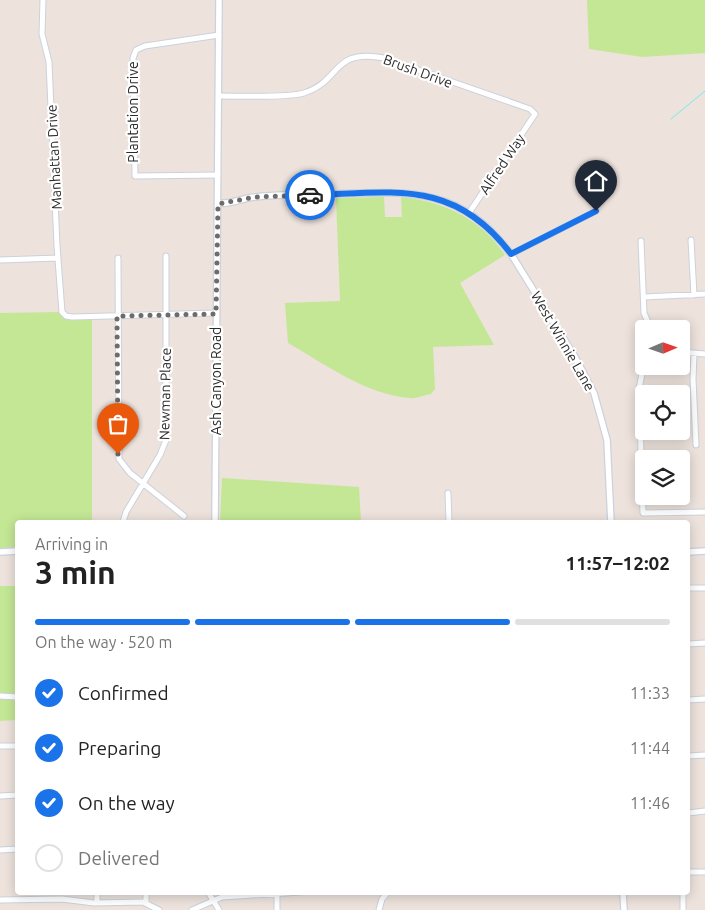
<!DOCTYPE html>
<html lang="en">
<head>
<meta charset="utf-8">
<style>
  body { margin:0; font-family:Ubuntu,sans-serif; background:#f6f6f6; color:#222; height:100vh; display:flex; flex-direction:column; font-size:19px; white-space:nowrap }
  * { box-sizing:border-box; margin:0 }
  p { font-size:16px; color:#767676 }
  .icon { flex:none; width:28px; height:28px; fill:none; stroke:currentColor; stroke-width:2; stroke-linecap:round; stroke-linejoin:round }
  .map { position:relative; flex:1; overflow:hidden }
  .details { position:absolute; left:15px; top:520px; width:675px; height:375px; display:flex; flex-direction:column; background:#fff; border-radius:5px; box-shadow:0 2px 12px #0003 }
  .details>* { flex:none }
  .needle { width:32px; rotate:88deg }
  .fabs { position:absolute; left:635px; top:320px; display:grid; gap:10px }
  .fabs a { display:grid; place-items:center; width:55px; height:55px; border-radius:5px; background:#fff; box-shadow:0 2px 12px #0003; font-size:25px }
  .pin { position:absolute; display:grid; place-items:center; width:42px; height:42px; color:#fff; margin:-51px -21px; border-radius:50% 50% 50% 0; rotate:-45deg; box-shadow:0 0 5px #0007 }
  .pin .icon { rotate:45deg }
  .courier { position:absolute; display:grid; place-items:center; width:50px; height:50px; margin:-25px; border:4px solid #1a73e8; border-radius:50%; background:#fff; color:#222; box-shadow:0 1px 6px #0007 }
  .head em { font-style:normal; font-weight:600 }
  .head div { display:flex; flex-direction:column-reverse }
  .head { display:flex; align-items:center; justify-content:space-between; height:85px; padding:0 20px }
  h1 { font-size:32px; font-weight:600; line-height:38px }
  .bar { display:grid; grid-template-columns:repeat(4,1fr); gap:8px 5px; align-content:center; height:60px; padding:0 20px }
  .bar i { height:6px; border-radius:4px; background:#e0e0e0 }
  .bar .active { background:#1a73e8 }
  .bar p { grid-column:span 4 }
  ol { padding:0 20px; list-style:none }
  li { display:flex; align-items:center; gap:15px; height:55px }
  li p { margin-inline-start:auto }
  li .icon { padding:5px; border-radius:50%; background:#1a73e8; color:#fff; stroke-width:4 }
  li:last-child { color:#767676 }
  li i { width:28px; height:28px; border:2px solid #e0e0e0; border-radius:50% }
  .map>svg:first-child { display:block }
  .green { fill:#c4e795 }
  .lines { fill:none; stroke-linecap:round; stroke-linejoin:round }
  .stream { stroke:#69f0f5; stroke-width:1 }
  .minor-casing { stroke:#cad2dd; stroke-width:7 }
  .tertiary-casing { stroke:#cad2dd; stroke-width:8 }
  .minor { stroke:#fff; stroke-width:5 }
  .tertiary { stroke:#fff; stroke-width:5.5 }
  .done { stroke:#6f6b69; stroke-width:5; stroke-dasharray:0 9 }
  .route { stroke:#1a73e8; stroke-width:6 }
  .labels { text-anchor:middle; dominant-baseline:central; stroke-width:4.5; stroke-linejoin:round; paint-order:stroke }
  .street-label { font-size:14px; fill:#2b2b2b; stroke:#fff }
</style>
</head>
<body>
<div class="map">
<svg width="705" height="910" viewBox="0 0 705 910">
  <rect width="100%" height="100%" fill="#ede2dc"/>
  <path class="green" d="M587 0H705V53L642 57 589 49Z
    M384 197 385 217H402L401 197C445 202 480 218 505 255L460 283 494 345 433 347 435 389 431 394C424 395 416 399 409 398 365 394 325 364 288 343L285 303 340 301 336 198Z
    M62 312 66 316 92 320V522H18L17 547 0 548V313Z
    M222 478 359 487 361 522H220Z
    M0 586H17V720L0 721Z"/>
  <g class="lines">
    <path class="stream" d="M671 119 705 91"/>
    <g class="minor-casing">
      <path id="minor" d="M43 0 42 34 49 62 57 246 62 312 66 316 72 317 216 313
        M219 96C239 96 287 98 304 93 342 81 331 48 384 58L530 109 535 114 469 213
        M218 175 135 176 133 58 136 50 145 46 219 35
        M691 240 694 295
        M641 241 644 313 651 329
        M511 254 596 211
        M118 258 119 459 130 473 184 516
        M0 260 58 258
        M644 297 705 294
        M681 352 705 354
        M694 354 693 379 696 445
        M644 364 639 389 643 513 705 512
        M448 493 449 522
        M123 522 126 512 160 455 166 440V256
        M688 588H705
        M688 644 705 643
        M0 696 18 697
        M688 700 705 699
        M0 746H18
        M688 756 705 755
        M0 796 18 795
        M688 813 705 811
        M0 850 18 849
        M688 872H705
        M97 892V903
        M146 892V902
        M208 892 219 910
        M683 892V910
        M277 893V910
        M0 900 62 899 94 903 143 902 159 910
        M192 910 222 897 301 892
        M379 910 382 899 388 892"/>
    </g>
    <g class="tertiary-casing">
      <path id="tertiary" d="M218 203C230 205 242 198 255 197 281 194 308 195 334 194 410 191 461 187 511 254L575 357 594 393 607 440 611 522
        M215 522 219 0
        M0 552 18 551
        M688 552 705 551
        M623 892 624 910"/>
    </g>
    <use href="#minor" class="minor"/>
    <use href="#tertiary" class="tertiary"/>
  </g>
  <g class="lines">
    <path class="done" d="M118 454 117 316 216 314 218 204 255 197 310 195"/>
    <path class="route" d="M310 195C393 193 454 178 511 254L596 211"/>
  </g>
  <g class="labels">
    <g class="street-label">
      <text transform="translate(418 71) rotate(20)">Brush Drive</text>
      <text transform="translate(133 112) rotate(-90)">Plantation Drive</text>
      <text transform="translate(54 157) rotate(-93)">Manhattan Drive</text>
      <text transform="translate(502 164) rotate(-56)">Alfred Way</text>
      <text transform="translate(563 341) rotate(60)">West Winnie Lane</text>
      <text transform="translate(216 381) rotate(-90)">Ash Canyon Road</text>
      <text transform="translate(165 394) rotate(-89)">Newman Place</text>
    </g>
  </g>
</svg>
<div class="fabs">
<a><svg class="needle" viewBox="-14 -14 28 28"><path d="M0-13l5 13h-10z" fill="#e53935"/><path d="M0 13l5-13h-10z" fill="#767676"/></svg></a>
<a><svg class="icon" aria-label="locate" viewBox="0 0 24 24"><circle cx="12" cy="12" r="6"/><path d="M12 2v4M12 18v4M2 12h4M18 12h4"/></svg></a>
<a><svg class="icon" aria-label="layers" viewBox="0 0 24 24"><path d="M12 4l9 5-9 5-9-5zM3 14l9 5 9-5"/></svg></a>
</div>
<div class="pin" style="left:118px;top:454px;background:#ea580c"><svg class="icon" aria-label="bag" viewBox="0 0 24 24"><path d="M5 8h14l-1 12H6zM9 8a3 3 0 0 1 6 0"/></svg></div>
<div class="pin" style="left:596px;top:211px;background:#1f2937"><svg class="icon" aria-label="home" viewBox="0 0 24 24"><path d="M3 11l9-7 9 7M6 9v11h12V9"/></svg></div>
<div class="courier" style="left:310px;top:195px"><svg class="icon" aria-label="car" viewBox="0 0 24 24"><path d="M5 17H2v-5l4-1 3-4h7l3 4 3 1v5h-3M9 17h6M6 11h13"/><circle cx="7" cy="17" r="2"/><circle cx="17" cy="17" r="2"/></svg></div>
<section class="details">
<div class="head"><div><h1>3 min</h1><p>Arriving in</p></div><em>11:57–12:02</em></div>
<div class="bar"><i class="active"></i><i class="active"></i><i class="active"></i><i></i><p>On the way · 520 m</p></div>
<ol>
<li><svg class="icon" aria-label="check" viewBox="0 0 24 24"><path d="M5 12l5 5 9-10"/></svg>Confirmed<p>11:33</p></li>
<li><svg class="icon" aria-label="check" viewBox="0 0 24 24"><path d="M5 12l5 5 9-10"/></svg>Preparing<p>11:44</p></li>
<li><svg class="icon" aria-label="check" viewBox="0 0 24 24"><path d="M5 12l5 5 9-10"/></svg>On the way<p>11:46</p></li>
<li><i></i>Delivered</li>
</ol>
</section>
</div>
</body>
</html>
